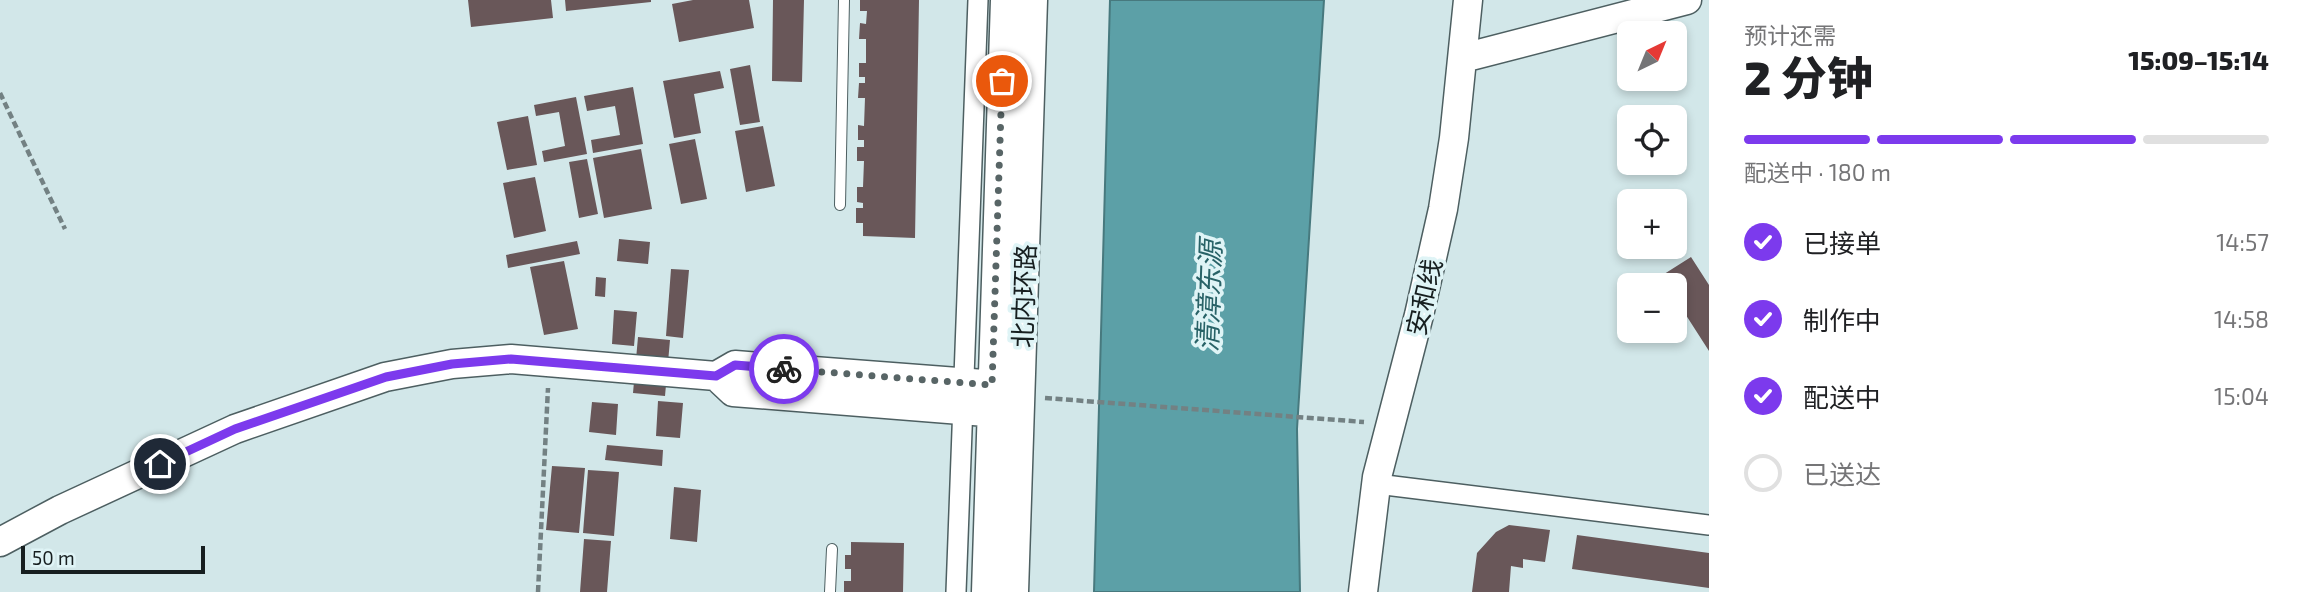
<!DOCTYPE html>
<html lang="zh">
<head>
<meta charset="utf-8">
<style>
  body { margin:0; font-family:"Exo 2","Noto Sans SC",sans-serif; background:#f2f2f2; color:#202124; height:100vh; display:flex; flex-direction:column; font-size:26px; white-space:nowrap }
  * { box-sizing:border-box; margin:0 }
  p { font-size:23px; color:#757577 }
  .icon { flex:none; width:38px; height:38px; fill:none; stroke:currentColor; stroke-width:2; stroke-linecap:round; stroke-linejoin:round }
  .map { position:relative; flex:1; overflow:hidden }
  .details { display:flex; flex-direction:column; background:#fff; width:595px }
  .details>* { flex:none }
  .needle { width:46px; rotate:43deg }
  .fabs { position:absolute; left:1617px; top:21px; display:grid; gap:14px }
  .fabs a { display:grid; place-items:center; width:70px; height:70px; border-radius:10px; background:#fff; box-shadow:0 4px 10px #0003; font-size:35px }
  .scale { position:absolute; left:21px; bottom:18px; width:184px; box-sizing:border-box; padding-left:7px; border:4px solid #171f20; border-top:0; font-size:19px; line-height:24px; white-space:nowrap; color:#171f20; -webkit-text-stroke:5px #dff4f6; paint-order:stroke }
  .pin { position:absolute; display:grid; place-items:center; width:60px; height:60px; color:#fff; margin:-30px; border:4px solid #fff; border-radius:50%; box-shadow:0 2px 7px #0007 }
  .courier { position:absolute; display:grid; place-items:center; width:70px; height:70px; margin:-35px; border:5px solid #7c3aed; border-radius:50%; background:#fff; color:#222; box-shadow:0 2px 9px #0007 }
  .headline em { font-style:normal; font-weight:800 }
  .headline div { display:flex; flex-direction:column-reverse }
  .headline { display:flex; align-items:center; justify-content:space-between; height:119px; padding:0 35px }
  h1 { font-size:46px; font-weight:800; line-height:52px }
  .bar { display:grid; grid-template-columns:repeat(4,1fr); gap:10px 7px; align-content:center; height:84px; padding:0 35px }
  .bar i { height:9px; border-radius:5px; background:#e0e0e0 }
  .bar .active { background:#7c3aed }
  .bar p { grid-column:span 4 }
  ol { padding:0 35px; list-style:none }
  li { display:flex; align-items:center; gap:21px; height:77px }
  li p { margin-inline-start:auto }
  li .icon { padding:7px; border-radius:50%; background:#7c3aed; color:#fff; stroke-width:4 }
  li:last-child { color:#757577 }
  li i { width:38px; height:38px; border:4px solid #e0e0e0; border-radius:50% }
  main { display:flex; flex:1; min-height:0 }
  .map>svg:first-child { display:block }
  .water { fill:#5ca0a7; stroke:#47797e; stroke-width:2 }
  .building { fill:#695759 }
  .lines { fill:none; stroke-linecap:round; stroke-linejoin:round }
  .lane-casing { stroke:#4d5f61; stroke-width:12 }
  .street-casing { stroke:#4d5f61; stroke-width:22 }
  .secondary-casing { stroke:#4d5f61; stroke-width:31 }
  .path { stroke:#738183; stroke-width:4.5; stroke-dasharray:7 3.5; stroke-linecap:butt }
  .lane { stroke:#fff; stroke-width:10 }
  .street { stroke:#fff; stroke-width:19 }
  .secondary { stroke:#fff; stroke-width:28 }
  .done { stroke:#586566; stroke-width:7; stroke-dasharray:0 12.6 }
  .route { stroke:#7c3aed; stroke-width:9 }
  .labels { text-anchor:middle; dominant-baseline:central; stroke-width:7; stroke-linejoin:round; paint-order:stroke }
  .street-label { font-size:26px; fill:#171f20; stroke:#dff4f6 }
  .water-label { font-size:28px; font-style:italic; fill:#286267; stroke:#dff4f6 }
</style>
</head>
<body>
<main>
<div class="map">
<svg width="1709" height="592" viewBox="0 0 1709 592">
  <rect width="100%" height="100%" fill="#d2e7e9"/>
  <path class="water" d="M1110 0H1324L1297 429 1300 592H1094Z"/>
  <path class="building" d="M468 0H551L553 18 471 27Z
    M565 0H651V2L566 11Z
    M693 0H749L754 28 679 42 672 4Z
    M773 0H804L802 82 772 81Z
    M860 0H919L915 238 863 236V223H856V208H863V203L857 202V187H863L864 161H857V147H864V140H858V125L864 126 865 98H858L859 83H865V77H859V63H866V39H859L860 23 866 24 867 11H860Z
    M750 65 760 122 740 125 730 69Z
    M720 71 724 88 694 94 701 133 674 138 663 81Z
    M633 87 643 144 593 153 591 140 620 135 615 106 587 111 584 96Z
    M576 97 587 154 544 162 542 151 565 146 559 112 536 116 534 105Z
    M528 116 537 165 507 170 497 122Z
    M763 126 775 186 746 192 735 131Z
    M695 139 707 199 681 204 669 144Z
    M641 149 652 209 604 218 593 158Z
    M587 159 598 214 579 218 569 162Z
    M535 177 546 231 514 238 503 183Z
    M619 239 650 242 648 264 617 261Z
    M577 241 580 254 508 268 506 255Z
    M1691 257 1709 285V351L1675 298V285H1667L1661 276Z
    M564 261 578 329 544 335 530 267Z
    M671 269 689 270 683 338 666 336Z
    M596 277 606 278 605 297 595 296Z
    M614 310 637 312 634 346 612 344Z
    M638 337 670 340 665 396 633 393Z
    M658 401 683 403 680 438 656 436Z
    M592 402 618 404 616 435 589 432Z
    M607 445 663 450 662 466 605 460Z
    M552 466 585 468 579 533 546 530Z
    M588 470 619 472 614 536 583 533Z
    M674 487 701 490 697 542 670 539Z
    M1509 525 1550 530 1545 562 1523 559V568L1511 566 1509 592H1472L1477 553 1496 532Z
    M1577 535 1709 553V588L1572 569Z
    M584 539 611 541 607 592H580Z
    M851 542 904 543 903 592H844V581H851V569H845V555H851Z"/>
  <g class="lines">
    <g class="lane-casing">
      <path id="lane" d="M840 205 844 0
        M830 592 832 549"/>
    </g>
    <g class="street-casing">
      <path id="street" d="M1377 484 1709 525
        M956 592 978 0"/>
    </g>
    <g class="secondary-casing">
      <path id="secondary" d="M1463 58 1687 0
        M716 376 733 392 1011 414
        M716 376 735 365 1010 386
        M0 542 60 510 235 429 385 377 452 364 511 359 716 376
        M986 592 1005 0
        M1014 592 1033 0
        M1363 592 1377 477 1419 315 1443 209 1454 138 1468 0"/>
    </g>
    <path class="path" d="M0 93 65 229
      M1045 398 1364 422
      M538 592 548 388"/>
    <use href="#lane" class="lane"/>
    <use href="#street" class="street"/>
    <use href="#secondary" class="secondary"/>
  </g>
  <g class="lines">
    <path class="done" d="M784 369 992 385 1002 81"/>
    <path class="route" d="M160 464 235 429 360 386 386 377 452 364 511 359 716 376 735 365 784 369"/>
  </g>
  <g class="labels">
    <g class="street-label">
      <text transform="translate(1023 296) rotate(-88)">北内环路</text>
      <text transform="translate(1423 297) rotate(-77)">安和线</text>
    </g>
    <g class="water-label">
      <text transform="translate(1208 296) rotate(-88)">清漳东源</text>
    </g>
  </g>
</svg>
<div class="fabs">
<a><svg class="needle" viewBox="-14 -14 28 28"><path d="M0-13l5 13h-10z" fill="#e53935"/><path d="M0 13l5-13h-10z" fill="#757577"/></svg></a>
<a><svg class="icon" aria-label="locate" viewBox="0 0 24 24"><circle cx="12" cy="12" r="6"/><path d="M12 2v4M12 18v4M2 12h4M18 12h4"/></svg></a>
<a>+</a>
<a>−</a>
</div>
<div class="scale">50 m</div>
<div class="pin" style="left:1002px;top:81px;background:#ea580c"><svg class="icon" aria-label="bag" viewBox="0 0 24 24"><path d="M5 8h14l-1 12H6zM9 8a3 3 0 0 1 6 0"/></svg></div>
<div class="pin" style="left:160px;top:464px;background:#1f2937"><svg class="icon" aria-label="home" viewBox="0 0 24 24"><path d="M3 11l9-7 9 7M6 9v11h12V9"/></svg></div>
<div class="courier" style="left:784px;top:369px"><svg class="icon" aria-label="bike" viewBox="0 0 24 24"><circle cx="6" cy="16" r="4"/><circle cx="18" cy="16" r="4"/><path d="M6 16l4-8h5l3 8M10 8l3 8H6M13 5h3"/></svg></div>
</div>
<section class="details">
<div class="headline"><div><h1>2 分钟</h1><p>预计还需</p></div><em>15:09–15:14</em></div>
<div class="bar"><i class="active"></i><i class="active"></i><i class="active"></i><i></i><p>配送中 · 180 m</p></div>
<ol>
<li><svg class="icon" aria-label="check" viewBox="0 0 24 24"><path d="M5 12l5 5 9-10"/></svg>已接单<p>14:57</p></li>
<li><svg class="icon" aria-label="check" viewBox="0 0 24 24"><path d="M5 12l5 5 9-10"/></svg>制作中<p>14:58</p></li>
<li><svg class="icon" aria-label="check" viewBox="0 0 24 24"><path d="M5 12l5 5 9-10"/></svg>配送中<p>15:04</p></li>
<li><i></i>已送达</li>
</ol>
</section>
</main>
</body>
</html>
